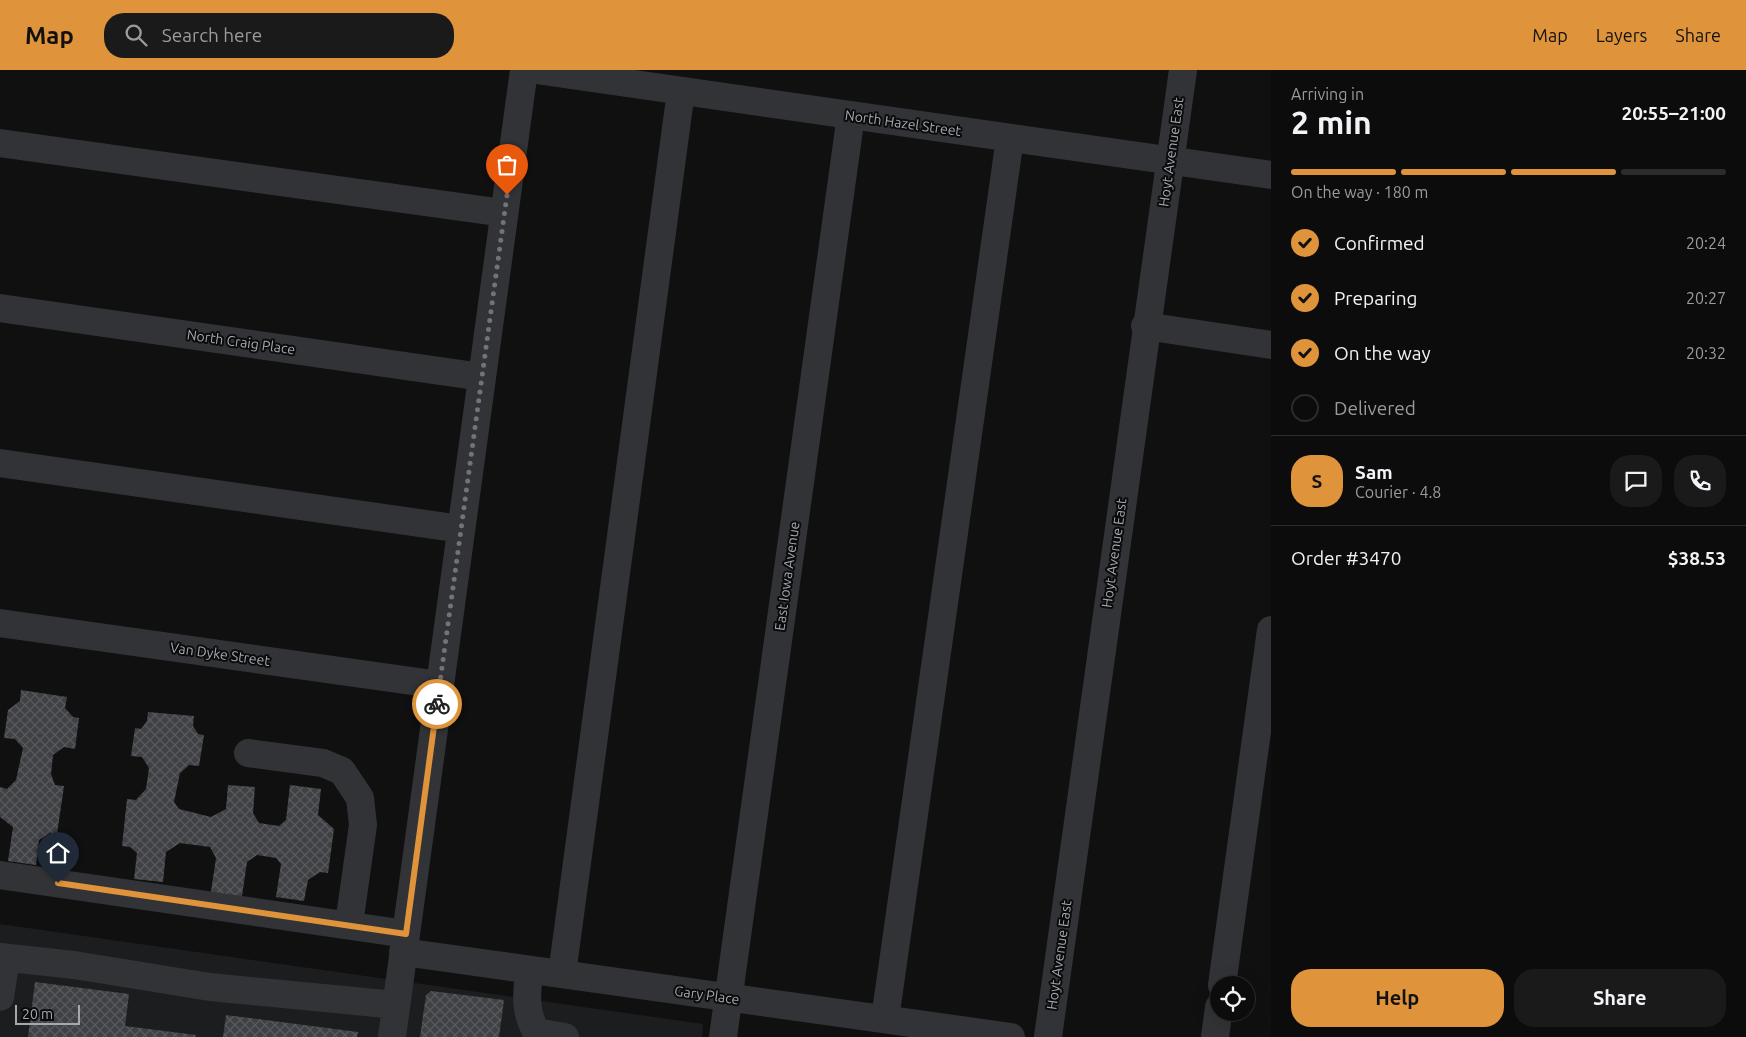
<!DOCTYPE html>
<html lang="en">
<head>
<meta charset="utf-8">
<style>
  body { margin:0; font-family:Ubuntu,sans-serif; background:#1a1a1b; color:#f1f3f6; height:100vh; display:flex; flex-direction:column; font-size:19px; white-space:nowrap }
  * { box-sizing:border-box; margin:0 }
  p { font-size:16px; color:#9a9b9d }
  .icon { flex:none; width:28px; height:28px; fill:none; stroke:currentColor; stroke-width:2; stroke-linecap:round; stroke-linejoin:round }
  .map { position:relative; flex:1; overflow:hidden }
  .details { display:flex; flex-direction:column; background:#0c0c0d; width:475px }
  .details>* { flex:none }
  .tools { position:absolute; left:1210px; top:906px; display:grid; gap:10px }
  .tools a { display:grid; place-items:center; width:45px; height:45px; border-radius:50%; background:#0c0c0d; box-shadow:0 5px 20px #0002,0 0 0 1px #2c2c2e; font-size:25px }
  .scale { position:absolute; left:15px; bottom:12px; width:65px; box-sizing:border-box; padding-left:5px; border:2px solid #a3a9b1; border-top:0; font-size:14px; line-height:18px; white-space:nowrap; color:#a3a9b1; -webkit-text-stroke:4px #0b0b0c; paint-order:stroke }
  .pin { position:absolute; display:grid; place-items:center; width:42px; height:42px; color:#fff; margin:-51px -21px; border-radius:50% 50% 50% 0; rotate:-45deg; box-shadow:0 0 5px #0007 }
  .pin .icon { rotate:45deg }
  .courier { position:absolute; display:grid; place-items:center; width:50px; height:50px; margin:-25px; border:4px solid #df943b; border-radius:50%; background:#fff; color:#222; box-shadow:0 1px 6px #0007 }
  .overview em { font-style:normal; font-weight:700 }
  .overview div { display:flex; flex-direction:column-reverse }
  .overview { display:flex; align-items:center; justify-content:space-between; height:85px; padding:0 20px }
  h1 { font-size:32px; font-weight:700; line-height:38px }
  .bar { display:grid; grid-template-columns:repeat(4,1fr); gap:8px 5px; align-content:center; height:60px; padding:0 20px }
  .bar i { height:6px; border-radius:4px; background:#2c2c2e }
  .bar .active { background:#df943b }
  .bar p { grid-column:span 4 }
  .line { display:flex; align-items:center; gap:12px; padding:0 20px; border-top:1px solid #2c2c2e }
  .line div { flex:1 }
  .round { display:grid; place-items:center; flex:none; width:52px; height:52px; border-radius:20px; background:#1a1a1b }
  ol { padding:0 20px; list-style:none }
  li { display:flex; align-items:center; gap:15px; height:55px }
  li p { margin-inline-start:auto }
  li .icon { padding:5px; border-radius:50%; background:#df943b; color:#111; stroke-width:4 }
  li:last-child { color:#9a9b9d }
  li i { width:28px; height:28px; border:2px solid #2c2c2e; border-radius:50% }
  .button { display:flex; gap:10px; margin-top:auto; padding:10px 20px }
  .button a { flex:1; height:58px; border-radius:20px; background:#df943b; color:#111; font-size:20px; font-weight:700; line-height:58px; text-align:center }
  .button a+a { background:#1a1a1b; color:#f1f3f6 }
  header { display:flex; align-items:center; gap:30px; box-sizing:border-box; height:70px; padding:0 25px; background:#df943b; color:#111 }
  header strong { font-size:24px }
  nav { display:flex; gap:28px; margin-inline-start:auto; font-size:18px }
  .search { width:350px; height:45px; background:#1a1a1b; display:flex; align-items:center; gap:12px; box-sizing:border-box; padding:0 18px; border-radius:20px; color:#9a9b9d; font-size:19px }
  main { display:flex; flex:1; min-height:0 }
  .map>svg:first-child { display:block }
  .built { fill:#1c1d1e }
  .building { fill:url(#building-cross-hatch) }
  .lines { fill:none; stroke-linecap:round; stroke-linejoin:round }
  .minor { stroke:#323336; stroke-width:28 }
  .done { stroke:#707379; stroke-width:5; stroke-dasharray:0 9 }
  .route { stroke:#df943b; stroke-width:6 }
  .labels { text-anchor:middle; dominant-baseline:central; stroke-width:4; stroke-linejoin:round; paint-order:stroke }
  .street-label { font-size:14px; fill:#a3a9b1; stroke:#0b0b0c }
</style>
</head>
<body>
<header>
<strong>Map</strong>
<div class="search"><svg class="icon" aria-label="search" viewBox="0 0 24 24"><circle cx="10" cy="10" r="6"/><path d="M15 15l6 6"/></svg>Search here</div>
<nav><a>Map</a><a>Layers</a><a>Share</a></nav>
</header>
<main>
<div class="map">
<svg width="1271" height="967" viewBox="0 0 1271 967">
  <defs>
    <pattern id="building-cross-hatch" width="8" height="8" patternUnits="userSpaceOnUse" patternTransform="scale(1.25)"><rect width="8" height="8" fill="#3f4144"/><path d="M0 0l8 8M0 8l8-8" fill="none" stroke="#585a5d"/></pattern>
  </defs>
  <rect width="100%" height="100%" fill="#101011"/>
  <path class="built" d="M0 854 703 954 702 967H0Z"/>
  <path class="building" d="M21 620 67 627 65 638 73 647 79 648 75 679 64 677 53 685 51 704 55 715 64 716 57 764 50 763 39 770 36 795 8 791 13 757 0 747V717L7 719 16 710 23 678 15 669 4 668 8 640 20 631Z
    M148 642 194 646 193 656 198 664 204 665 199 696 189 695 180 703 174 732 179 739 211 747 226 739 228 715 255 717 253 743 259 753 279 756 286 750 290 715 321 719 318 745 334 759 328 803 320 802 308 810 304 831 276 827 281 794 276 788 257 785 247 792 241 833 210 828 216 788 210 777 180 773 166 782 163 812 134 809 137 783 130 777 122 776 127 729 136 730 146 719 149 698 142 687 131 686 135 658 141 659 147 651Z
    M35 912 129 924 125 956 196 965 195 967H28Z
    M431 921 504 930 499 967H420L426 925Z
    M226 945 358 962 357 967H223Z"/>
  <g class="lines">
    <path class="minor" d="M536 0 1271 105
      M0 73 504 143
      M0 238 482 307
      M1145 256 1271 275
      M0 393 461 459
      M0 553 440 615
      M248 683 323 693 342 701 360 728 363 755 349 854
      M0 805 406 864
      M403 882 1011 967
      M0 887 74 895 210 917 396 935
      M529 900C527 925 524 939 536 962L565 967
      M562 904 681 21
      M1222 915 1271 560
      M0 927 6 888
      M885 949 1010 68
      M392 967 524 0
      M723 967 851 45
      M1048 967 1183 0
      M1215 967 1219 937"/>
  </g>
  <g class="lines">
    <path class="done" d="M437 634 507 125"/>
    <path class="route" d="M58 813 406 864 437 634"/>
  </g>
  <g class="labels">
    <g class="street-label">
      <text transform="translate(903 53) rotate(8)">North Hazel Street</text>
      <text transform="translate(1171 82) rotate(-82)">Hoyt Avenue East</text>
      <text transform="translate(241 272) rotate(8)">North Craig Place</text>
      <text transform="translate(1114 483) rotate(-82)">Hoyt Avenue East</text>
      <text transform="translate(787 506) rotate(-82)">East Iowa Avenue</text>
      <text transform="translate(220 584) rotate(8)">Van Dyke Street</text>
      <text transform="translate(1059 885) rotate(-82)">Hoyt Avenue East</text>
      <text transform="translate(707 925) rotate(8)">Gary Place</text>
    </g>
  </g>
</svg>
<div class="tools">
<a><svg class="icon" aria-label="locate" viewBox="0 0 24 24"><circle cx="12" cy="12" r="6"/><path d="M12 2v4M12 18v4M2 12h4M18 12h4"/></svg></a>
</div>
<div class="scale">20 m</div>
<div class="pin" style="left:507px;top:125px;background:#ea580c"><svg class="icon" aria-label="bag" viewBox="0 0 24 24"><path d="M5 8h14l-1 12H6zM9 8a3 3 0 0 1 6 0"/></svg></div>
<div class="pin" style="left:58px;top:813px;background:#1f2937"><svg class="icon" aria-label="home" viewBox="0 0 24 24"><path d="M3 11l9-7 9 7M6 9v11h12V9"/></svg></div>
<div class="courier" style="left:437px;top:634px"><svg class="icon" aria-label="bike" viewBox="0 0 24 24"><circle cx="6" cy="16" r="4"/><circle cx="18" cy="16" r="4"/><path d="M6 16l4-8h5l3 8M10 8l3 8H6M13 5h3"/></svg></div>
</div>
<section class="details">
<div class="overview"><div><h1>2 min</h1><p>Arriving in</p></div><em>20:55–21:00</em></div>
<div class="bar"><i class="active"></i><i class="active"></i><i class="active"></i><i></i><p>On the way · 180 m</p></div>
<ol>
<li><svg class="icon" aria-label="check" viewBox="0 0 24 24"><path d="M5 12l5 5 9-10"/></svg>Confirmed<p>20:24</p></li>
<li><svg class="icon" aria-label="check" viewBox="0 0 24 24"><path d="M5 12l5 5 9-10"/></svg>Preparing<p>20:27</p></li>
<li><svg class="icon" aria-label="check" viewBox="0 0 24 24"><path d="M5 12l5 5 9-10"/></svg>On the way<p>20:32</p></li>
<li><i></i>Delivered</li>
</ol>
<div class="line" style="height:90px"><b class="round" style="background:#df943b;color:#111">S</b><div><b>Sam</b><p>Courier · 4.8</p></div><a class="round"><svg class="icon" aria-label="chat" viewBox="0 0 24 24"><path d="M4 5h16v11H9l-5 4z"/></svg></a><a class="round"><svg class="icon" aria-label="phone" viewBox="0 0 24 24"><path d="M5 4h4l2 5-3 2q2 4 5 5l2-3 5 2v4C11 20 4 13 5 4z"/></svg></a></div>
<div class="line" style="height:65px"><div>Order #3470</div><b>$38.53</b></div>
<div class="button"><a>Help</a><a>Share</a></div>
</section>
</main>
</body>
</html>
